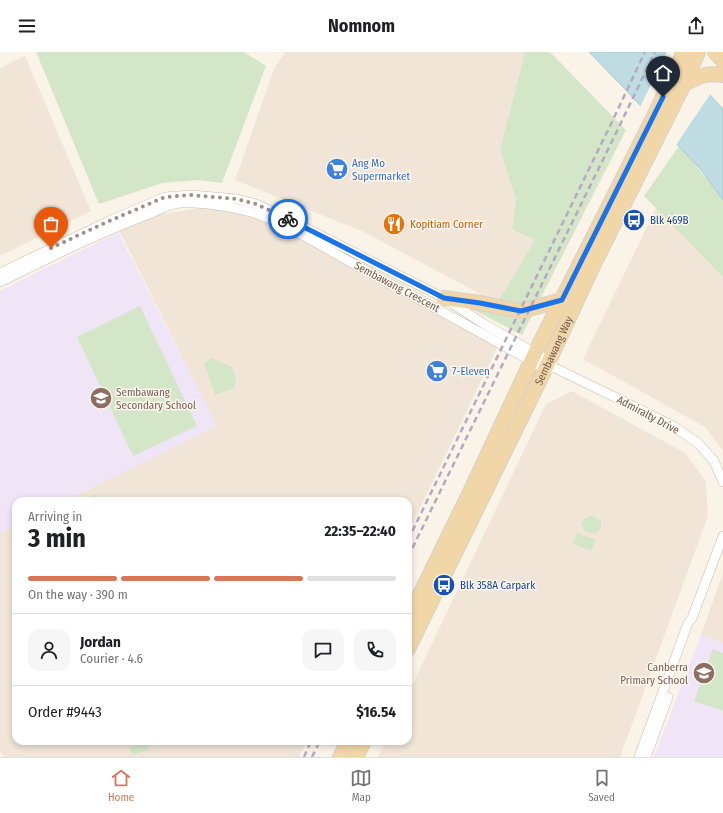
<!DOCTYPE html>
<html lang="en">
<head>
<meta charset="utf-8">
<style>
  body { margin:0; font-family:"Fira Sans Condensed",sans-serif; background:#f6f6f6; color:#202124; height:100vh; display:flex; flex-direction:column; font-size:15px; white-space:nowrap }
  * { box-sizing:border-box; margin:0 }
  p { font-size:13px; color:#757577 }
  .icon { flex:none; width:22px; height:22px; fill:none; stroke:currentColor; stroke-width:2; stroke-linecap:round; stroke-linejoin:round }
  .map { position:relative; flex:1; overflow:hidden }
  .details { position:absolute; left:12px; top:445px; width:400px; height:248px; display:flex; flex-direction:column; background:#fff; border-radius:12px; box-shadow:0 2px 6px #0003 }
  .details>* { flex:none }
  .pin { position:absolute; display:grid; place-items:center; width:34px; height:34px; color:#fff; margin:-41px -17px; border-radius:50% 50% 50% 0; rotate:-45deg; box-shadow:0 0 4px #0007 }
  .pin .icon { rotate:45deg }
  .courier { position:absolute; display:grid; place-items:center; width:40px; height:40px; margin:-20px; border:3px solid #1a73e8; border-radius:50%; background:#fff; color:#222; box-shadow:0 1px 5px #0007 }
  .head em { font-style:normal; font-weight:700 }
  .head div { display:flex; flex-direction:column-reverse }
  .head { display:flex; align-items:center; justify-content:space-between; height:68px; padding:0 16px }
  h1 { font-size:26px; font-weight:700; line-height:30px }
  .bar { display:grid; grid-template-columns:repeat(4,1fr); gap:6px 4px; align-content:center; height:48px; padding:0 16px }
  .bar i { height:5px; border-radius:3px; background:#e0e0e0 }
  .bar .selected { background:#d6775b }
  .bar p { grid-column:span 4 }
  .line { display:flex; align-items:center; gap:10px; padding:0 16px; border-top:1px solid #e0e0e0 }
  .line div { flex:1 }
  .round { display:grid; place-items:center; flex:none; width:42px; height:42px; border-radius:12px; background:#f6f6f6 }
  header { display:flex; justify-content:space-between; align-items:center; height:52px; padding:0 16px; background:#fff; font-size:18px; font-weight:700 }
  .tabs { display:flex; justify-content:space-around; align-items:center; height:56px; border-top:1px solid #e0e0e0; background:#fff; font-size:11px; color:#757577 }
  .tabs a { display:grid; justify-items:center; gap:2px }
  .tabs .selected { color:#d6775b }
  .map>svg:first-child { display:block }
  .residential { fill:#f1e5d8 }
  .education { fill:#f0e5f7 }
  .green { fill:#d4e6c8 }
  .water { fill:#bfdce2; stroke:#a6cbd2 }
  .pier { fill:#faf3e8 }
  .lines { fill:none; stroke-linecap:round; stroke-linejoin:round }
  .street-casing { stroke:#cbbcaf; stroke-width:10 }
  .primary-casing { stroke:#d7d1ce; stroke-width:16 }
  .street { stroke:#fff; stroke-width:9 }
  .primary { stroke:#f1d6a8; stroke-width:14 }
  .rail { stroke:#b6a8c3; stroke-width:2.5; stroke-dasharray:6 4; stroke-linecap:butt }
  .done { stroke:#a19085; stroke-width:4; stroke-dasharray:0 7.2 }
  .route { stroke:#1a73e8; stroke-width:5 }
  .labels { text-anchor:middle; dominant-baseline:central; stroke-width:3; stroke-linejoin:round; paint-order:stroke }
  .shop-label { font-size:11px; fill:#366cbe; stroke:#fdf7ee; text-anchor:start }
  .transit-label { font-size:11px; fill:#164399; stroke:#fdf7ee; text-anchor:start }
  .food-label { font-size:11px; fill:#c56008; stroke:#fdf7ee; text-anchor:start }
  .street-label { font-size:11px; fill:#715b4f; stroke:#fdf7ee }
  .education-label { font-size:11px; fill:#785e54; stroke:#fdf7ee; text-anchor:start }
</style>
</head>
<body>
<header><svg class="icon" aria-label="menu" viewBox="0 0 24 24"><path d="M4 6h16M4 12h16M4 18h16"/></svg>Nomnom<svg class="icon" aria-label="share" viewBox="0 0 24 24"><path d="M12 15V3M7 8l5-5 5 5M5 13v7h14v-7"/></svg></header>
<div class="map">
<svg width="723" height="705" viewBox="0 0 723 705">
  <rect width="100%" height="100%" fill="#faf3e8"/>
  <path class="residential" d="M285 0H522L524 4 500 98 516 148 512 177 536 188 497 251 364 180 235 128 274 17Z
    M25 4 91 159 0 204V16Z
    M672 123 723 179V399L705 375 583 307Z
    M208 154 255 162 499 292 408 481V449H59L215 371 119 178 147 165Z
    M572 339 685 401 706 429 708 464 620 705H378L386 689H408V642L546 352Z
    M16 470V689H307L299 705H5L0 700V478Z
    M723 521V591L701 583Z"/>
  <path class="education" d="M118 180 217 374 65 449H16V473L0 481V239Z
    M701 583 723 591V705H654Z"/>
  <path class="green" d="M36 0H244L266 14 222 131 198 128 162 131 99 152Z
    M522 0H550L626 78 522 283 466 254 497 251 535 188 512 177 516 148 500 98 524 4Z
    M679 94 723 146V225L644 144Z
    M140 254 197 374 133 404 77 285Z
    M211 306 232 315 236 325 234 336 215 343 204 312Z
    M95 442 101 449H84Z
    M589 464H593L601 469V476L596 481C587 482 584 480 581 472L584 467Z
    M577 481 596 488 591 499 573 492Z
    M713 597 723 601V659L694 649Z
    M147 690 149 698 132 703 130 695Z"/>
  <path class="water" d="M589 0H671L723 57V148L701 118 621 33Z"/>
  <path class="pier" d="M667 0H673L711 41 676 93 640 55Z"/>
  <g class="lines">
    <g class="street-casing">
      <path id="street" d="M0 221 107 170 165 145 191 143 237 147 256 152 294 170 444 246 484 272 549 309 555 316 633 354 675 375 699 392 714 409 723 430
        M0 230C49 206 98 181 149 162 159 158 168 152 180 151 202 150 237 155 257 162 296 176 334 202 370 221 429 252 487 284 545 317H549
        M639 705 688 571 692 566 723 484
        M646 705 668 645"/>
    </g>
    <g class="primary-casing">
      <g id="primary">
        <path d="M715 0 723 9"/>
        <path d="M684 32C698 25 706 20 723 23"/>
        <path d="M444 246 480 251 521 259 562 248"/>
        <path d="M408 567 471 438 535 301 657 58 684 0"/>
        <path id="s1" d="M408 597 549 309 592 216 684 32 698 0"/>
        <path d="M340 705 348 689"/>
        <path d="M356 705 364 689"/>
      </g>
    </g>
    <use href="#street" class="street"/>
    <use href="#primary" class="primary"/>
    <path class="rail" d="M408 488 610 74 645 0
      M408 505 618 77 655 0
      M304 705 311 689
      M312 705 320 689"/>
  </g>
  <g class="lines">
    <path class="done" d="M51 196 107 170 165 145 191 143 237 147 256 152 288 167"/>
    <path class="route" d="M288 167 444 246 480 251 521 259 562 248 663 45"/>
  </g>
  <defs>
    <g id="supermarket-disc" transform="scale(1.15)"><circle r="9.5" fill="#3f7fe0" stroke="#fdf7ee"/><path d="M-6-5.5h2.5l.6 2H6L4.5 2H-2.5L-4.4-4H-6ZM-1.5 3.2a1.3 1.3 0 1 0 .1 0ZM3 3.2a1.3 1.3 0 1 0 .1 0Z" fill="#fff"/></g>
    <g id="bus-disc" transform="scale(1.15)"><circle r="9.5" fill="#1a4fb4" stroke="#fdf7ee"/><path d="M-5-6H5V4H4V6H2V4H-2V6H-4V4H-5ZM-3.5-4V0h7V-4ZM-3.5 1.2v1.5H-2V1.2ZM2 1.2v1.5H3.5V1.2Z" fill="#fff"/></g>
    <g id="restaurant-disc" transform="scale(1.15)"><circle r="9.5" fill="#e8710a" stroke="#fdf7ee"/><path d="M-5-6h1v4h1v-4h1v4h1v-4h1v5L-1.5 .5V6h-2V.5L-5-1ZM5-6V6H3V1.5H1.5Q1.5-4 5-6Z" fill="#fff"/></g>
    <g id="school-disc" transform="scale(1.15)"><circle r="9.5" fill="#8d6e63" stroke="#fdf7ee"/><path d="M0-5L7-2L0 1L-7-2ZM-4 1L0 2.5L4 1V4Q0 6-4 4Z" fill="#fff"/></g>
  </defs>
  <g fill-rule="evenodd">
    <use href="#supermarket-disc" x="337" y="117"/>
    <use href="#bus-disc" x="634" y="168"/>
    <use href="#restaurant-disc" x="394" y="172"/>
    <use href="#supermarket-disc" x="437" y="319"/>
    <use href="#school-disc" x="101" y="346"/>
    <use href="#bus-disc" x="444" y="533"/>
    <use href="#school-disc" x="704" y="621"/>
  </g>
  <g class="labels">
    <g class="shop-label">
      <text x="352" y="111">Ang Mo<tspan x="352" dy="13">Supermarket</tspan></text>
      <text x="452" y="319">7-Eleven</text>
    </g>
    <g class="transit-label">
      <text x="650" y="168">Blk 469B</text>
      <text x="460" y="533">Blk 358A Carpark</text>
    </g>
    <g class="food-label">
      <text x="410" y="172">Kopitiam Corner</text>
    </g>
    <g class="street-label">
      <text transform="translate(397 235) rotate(28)">Sembawang Crescent</text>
      <text stroke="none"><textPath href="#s1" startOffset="332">Sembawang Way</textPath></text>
      <text transform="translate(648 363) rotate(28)">Admiralty Drive</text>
    </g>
    <g class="education-label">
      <text x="116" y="340">Sembawang<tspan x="116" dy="13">Secondary School</tspan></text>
      <text x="688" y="615" text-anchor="end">Canberra<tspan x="688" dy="13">Primary School</tspan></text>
    </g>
  </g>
</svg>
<div class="pin" style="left:51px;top:196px;background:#ea580c"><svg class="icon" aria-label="bag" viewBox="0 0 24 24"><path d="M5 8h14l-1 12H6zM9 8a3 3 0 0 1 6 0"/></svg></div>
<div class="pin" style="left:663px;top:45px;background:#1f2937"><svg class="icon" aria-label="home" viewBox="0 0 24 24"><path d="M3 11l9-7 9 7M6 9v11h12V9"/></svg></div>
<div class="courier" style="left:288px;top:167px"><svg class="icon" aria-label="bike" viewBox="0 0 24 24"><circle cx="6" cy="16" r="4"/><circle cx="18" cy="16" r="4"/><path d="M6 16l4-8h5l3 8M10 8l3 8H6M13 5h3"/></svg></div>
<section class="details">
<div class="head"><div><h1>3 min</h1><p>Arriving in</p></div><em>22:35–22:40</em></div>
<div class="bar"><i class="selected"></i><i class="selected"></i><i class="selected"></i><i></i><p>On the way · 390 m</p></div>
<div class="line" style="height:72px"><a class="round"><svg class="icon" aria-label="person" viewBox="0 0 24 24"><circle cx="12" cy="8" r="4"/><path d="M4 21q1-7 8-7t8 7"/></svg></a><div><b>Jordan</b><p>Courier · 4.6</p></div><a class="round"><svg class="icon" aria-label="chat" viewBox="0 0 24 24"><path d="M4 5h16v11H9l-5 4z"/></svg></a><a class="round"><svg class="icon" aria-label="phone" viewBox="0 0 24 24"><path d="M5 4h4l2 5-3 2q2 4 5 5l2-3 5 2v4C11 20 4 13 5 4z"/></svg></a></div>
<div class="line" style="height:52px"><div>Order #9443</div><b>$16.54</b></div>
</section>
</div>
<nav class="tabs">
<a class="selected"><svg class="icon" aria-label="home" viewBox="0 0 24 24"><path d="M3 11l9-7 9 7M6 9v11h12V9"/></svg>Home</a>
<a><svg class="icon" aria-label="map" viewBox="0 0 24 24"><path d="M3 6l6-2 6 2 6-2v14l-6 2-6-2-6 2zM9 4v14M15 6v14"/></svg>Map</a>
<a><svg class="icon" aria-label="saved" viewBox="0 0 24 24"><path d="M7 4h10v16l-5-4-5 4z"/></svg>Saved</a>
</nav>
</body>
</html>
